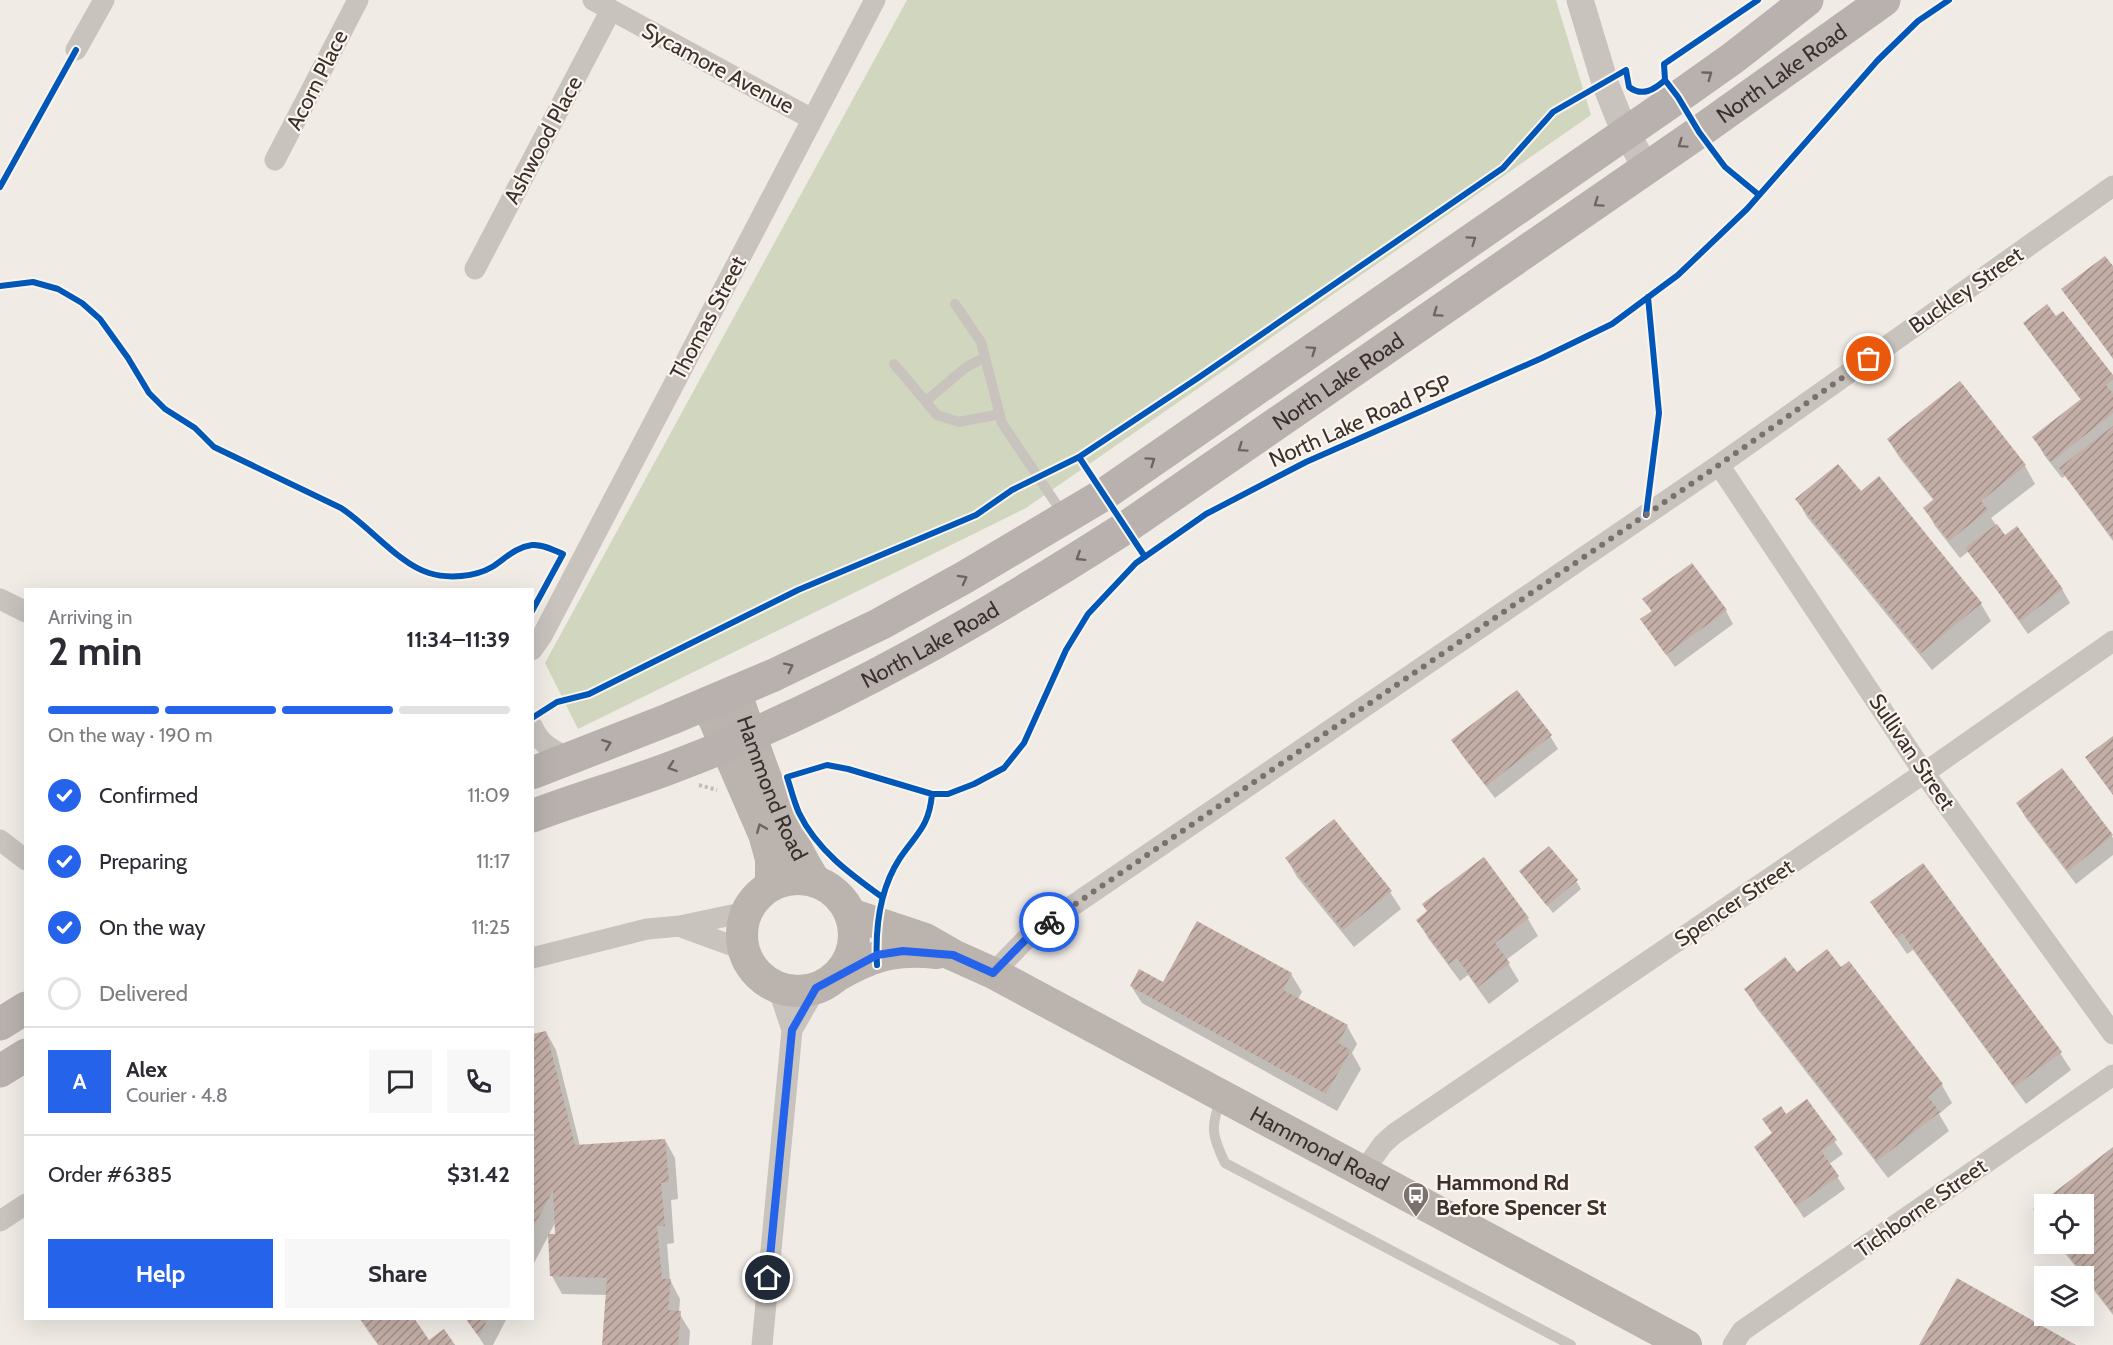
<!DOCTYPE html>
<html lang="en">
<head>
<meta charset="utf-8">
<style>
  body { margin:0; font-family:Cabin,sans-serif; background:#f7f7f7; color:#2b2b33; height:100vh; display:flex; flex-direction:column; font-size:22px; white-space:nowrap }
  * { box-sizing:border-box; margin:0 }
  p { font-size:20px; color:#7c7c81 }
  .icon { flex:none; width:33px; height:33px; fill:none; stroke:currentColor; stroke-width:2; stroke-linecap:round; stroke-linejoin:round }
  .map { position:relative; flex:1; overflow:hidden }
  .drawer { position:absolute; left:24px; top:588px; width:510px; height:732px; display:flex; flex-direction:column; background:#fff; border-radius:0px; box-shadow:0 6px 24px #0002 }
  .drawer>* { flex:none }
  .buttons { position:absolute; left:2034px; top:1194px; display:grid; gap:12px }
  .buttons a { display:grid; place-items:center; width:60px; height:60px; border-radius:0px; background:#fff; box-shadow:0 6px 24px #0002; font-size:30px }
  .pin { position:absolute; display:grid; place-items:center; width:51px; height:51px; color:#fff; margin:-26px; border:3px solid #fff; border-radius:50%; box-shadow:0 2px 6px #0007 }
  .courier { position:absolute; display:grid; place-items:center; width:60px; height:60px; margin:-30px; border:4px solid #2563eb; border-radius:50%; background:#fff; color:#222; box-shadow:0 2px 8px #0007 }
  .head em { font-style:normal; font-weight:700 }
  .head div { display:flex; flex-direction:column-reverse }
  .head { display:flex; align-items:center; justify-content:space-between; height:102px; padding:0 24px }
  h1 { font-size:39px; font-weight:700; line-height:45px }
  .bar { display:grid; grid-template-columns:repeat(4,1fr); gap:9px 6px; align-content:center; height:72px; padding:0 24px }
  .bar i { height:8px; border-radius:4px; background:#e1e1e2 }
  .bar .active { background:#2563eb }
  .bar p { grid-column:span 4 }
  .line { display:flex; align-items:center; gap:15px; padding:0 24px; border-top:2px solid #e1e1e2 }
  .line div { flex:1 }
  .round { display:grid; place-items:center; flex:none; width:63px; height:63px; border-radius:0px; background:#f7f7f7 }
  ol { padding:0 24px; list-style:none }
  li { display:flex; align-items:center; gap:18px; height:66px }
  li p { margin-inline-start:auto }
  li .icon { padding:6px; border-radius:50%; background:#2563eb; color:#fff; stroke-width:4 }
  li:last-child { color:#7c7c81 }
  li i { width:33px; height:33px; border:3px solid #e1e1e2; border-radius:50% }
  .cta { display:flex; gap:12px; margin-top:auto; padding:12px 24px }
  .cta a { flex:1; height:69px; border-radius:0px; background:#2563eb; color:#fff; font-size:24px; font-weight:700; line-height:69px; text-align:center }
  .cta a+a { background:#f7f7f7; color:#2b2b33 }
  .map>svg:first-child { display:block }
  .green { fill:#d1d6bf }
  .shadow { fill:#0003 }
  .building { fill:url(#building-hatch) }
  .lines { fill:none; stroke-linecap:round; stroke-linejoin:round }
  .path { stroke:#c2bbb6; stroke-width:4; stroke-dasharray:3 3; stroke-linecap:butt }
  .service { stroke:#c9c3be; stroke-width:10 }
  .minor { stroke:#c9c3be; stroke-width:21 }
  .tertiary { stroke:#c9c3be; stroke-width:27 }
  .secondary { stroke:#bab3ae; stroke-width:32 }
  .primary { stroke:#b8b1ad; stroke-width:33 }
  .cycleway-casing { stroke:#fbf5ee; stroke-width:10 }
  .cycleway { stroke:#0057b8; stroke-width:6 }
  .oneway { stroke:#6d645f }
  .oneway2 { stroke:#6e645f }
  .done { stroke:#7a716c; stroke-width:6; stroke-dasharray:0 10.8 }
  .route { stroke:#2563eb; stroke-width:8 }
  .labels { text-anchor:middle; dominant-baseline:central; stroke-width:4.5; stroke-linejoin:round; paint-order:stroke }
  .street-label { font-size:22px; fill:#3b302b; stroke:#fbf5ee }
  .poi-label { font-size:22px; font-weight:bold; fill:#3b302b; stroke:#fbf5ee; text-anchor:start }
</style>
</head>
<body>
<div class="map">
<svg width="2113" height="1345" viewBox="0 0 2113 1345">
  <defs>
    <pattern id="building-hatch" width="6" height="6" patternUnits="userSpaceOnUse" patternTransform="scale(1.5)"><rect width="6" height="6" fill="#c3afa7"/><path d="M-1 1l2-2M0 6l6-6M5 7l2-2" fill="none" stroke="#a08f88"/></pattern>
  </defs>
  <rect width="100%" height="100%" fill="#f0ebe5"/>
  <path class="green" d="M907 0H1556L1591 115 1026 508 578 729 545 663Z"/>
  <path class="shadow" d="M2113 268V359L2063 289Z
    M2025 323 2113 378V541L2065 476 2062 478 2044 455 2034 437 2081 400 2036 341Z
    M1960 383 2025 466 2035 484 1991 518 2005 537 2062 589 2070 603 2028 634 1969 551 1960 558 1935 526 1925 508 1934 501 1899 457 1888 439Z
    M1860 493 1981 604 1991 621 1932 670 1807 517 1797 499Z
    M1644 599 1726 611 1733 624 1675 667 1642 620 1652 612Z
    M1550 736 1558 749 1495 798 1461 754 1453 741Z
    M2062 770 2113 838V855L2076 884 2025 817 2018 804Z
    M1287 859 1390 892 1401 909 1354 947 1297 877Z
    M1521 872 1576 881 1581 889 1553 913Z
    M1872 903 2060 1053 2071 1070 2026 1104 1913 950 1907 954Z
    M1528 919 1538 936 1506 960 1519 981 1489 1004 1468 975 1460 981 1428 938 1418 920Z
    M1198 923 1291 974 1302 992 1298 999 1347 1026 1357 1044 1352 1053 1361 1069 1337 1111 1142 1003 1131 986 1164 984Z
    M1848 964 1942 1085 1952 1103 1939 1114 1949 1131 1888 1178 1756 1007 1746 989 1841 969Z
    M546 1032 556 1050 580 1146 665 1140 675 1158 678 1199 671 1200 674 1243 667 1244 670 1280 680 1299 679 1313 690 1331 689 1345H604L608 1295 562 1294 552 1276 557 1236 556 1221 532 1267V1036Z
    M1807 1101 1843 1154 1829 1164 1845 1189 1804 1218 1756 1147 1773 1135 1786 1116Z
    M2113 1149V1315L2058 1244H2084V1204H2044V1225L2035 1209Z
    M359 1318H412L429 1342 453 1345H378Z
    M467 1318H507L493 1345H484Z"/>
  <path class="building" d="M2105 256 2113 266V358L2061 289Z
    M2047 304 2056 316 2063 311 2113 375V379L2106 385 2113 394V413L2051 462 2032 437 2081 399 2023 323Z
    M1960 381 2026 465 1981 501 1988 510 1949 541 1923 508 1934 499 1887 439Z
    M2113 426V539L2059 468Z
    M1838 464 1861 491 1879 476 1982 603 1921 653 1795 499Z
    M1997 524 2005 535 2017 526 2063 589 2020 621 1965 548Z
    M1692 563 1727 610 1666 655 1640 619 1652 611 1642 599Z
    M1517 690 1552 735 1486 786 1451 740Z
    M2113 736V795L2085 757Z
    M2062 768 2113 835 2068 871 2016 803Z
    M1334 819 1392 891 1343 930 1285 858Z
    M1549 846 1578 880 1547 906 1519 871Z
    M1484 857 1529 918 1495 943 1510 963 1478 987 1457 958 1449 964 1416 920 1427 911 1422 904Z
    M1923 863 2062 1052 2014 1087 1902 933 1896 938 1870 902Z
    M1197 921 1292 973 1283 990 1348 1025 1338 1043 1351 1050 1326 1094 1130 986 1139 969 1163 982Z
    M1827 949 1841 967 1849 961 1943 1084 1928 1097 1940 1112 1877 1161 1744 989 1785 957 1797 972Z
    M546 1031 575 1145 665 1139 669 1182 661 1183 665 1226H657L662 1279H671L668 1310 681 1311 678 1345H602L607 1278 550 1276 548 1234H555L553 1190 532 1230V1034Z
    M1807 1099 1837 1140 1821 1151 1839 1176 1796 1206 1754 1147 1772 1133 1762 1119 1781 1106 1786 1114Z
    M2113 1147V1313L2060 1244H2084V1204H2044V1224L2033 1209Z
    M1957 1278 2076 1345H1919Z
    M360 1318H414L429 1340 444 1329 455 1345H379Z
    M465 1318H488L479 1337Z"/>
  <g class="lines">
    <path class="path" d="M699 785 717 790"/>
    <path class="service" d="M955 304 981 342 1002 423 1063 514
      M894 364 937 415 959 422 1000 414
      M926 401 965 368 985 357
      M1221 1099C1210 1127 1212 1136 1225 1163L1571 1345"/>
    <path class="minor" d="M593 0 812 119
      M76 50 104 0
      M275 160 358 0
      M475 269 611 10
      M1719 465 1924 773 2113 1034
      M0 599 26 612
      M532 650 542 636 875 0
      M532 726C540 744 553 751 570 758
      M0 840 26 860
      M681 927 744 950
      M532 958 647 929 680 926 746 912
      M993 973 1031 934 1719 465 2113 186
      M792 1030 816 988
      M1363 1172 1383 1144 1394 1134 1924 773 2113 641
      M0 1221 26 1204
      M762 1345 792 1030 778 988
      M1733 1345 1742 1331 2113 1075"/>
    <path class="tertiary" d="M1580 0 1605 83 1619 118 1646 169"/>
    <g class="secondary">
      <path id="s1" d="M735 691C758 755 778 823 815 881"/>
      <path d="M707 703 764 834 771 859V885"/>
      <circle cx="798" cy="935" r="56"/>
      <path id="s2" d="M850 914 925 939 953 955 993 973 1686 1345"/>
      <path d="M835 977C871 956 895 948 937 953"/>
    </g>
    <g class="primary">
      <path d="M532 773 670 719 774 675 880 624 965 577 1103 495 1678 97 1733 58 1807 0"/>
      <path id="s3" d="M532 816C582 797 633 783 683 763 839 703 984 618 1125 528L1699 132 1884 0"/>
      <path d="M0 1024 26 1008"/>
      <path d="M0 1071 26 1055"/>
    </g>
    <g class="cycleway-casing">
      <path id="cycleway" d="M1758 0 1664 64 1665 80 1678 97 1699 132 1725 167 1759 195
        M0 187 76 50
        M0 286 33 282 58 289 82 303 100 319 128 358 149 393 165 409 195 428 214 447 341 508C369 526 399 564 429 573 448 579 475 577 492 567 505 559 515 547 532 545 543 544 553 550 563 554L532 611
        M1079 457 1145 557
        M1646 515 1659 413 1648 297
        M532 718 557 702 589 694 798 590 976 515 1012 490 1079 457 1198 378 1503 168 1553 112 1626 70 1629 87C1642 97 1654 90 1665 80
        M882 897C850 874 817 850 799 813 794 802 791 789 787 777L827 765 848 769 932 794H948L974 784 1004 768 1024 743 1066 650 1088 614 1136 563 1206 514 1306 462 1542 358 1612 324 1678 275 1747 209 1878 60 1918 21 1949 0
        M877 965C875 928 879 890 900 858 917 833 929 827 932 794"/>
    </g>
    <use href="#cycleway" class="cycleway"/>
  </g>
  <defs><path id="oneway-chevron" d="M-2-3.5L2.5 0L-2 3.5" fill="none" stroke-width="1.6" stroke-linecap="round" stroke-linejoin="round" transform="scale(1.5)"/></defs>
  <g class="oneway">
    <use href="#oneway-chevron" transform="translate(1708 75) rotate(-36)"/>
    <use href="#oneway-chevron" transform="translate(1682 144) rotate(145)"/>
    <use href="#oneway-chevron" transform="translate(1598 203) rotate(145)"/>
    <use href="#oneway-chevron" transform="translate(1472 240) rotate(-35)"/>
    <use href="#oneway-chevron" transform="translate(1437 313) rotate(145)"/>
    <use href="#oneway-chevron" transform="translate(1312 350) rotate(-35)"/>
    <use href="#oneway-chevron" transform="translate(1242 448) rotate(145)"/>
    <use href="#oneway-chevron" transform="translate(1151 461) rotate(-35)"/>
    <use href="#oneway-chevron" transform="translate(1080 557) rotate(148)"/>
    <use href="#oneway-chevron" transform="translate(963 579) rotate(-29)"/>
    <use href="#oneway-chevron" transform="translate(789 667) rotate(-26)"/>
    <use href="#oneway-chevron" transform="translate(607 744) rotate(-21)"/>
    <use href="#oneway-chevron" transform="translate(672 767) rotate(161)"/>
  </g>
  <use class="oneway2" href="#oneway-chevron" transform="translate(761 828) rotate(-112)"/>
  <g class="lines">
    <path class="done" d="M1049 922 1719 465 1869 359"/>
    <path class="route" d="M768 1278 792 1030 816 988 877 955 903 951 953 955 993 973 1031 934 1049 922"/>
  </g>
  <defs>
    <g id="bus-pin" transform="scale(1.35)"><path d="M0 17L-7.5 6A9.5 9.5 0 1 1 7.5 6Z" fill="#7a716c" stroke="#fbf5ee"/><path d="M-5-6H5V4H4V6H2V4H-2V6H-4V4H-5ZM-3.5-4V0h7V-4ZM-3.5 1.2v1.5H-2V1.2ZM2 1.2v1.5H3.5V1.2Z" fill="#fff"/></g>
  </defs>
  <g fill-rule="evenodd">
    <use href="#bus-pin" x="1416" y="1195"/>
  </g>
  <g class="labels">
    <g class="street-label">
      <text transform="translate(718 68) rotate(28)">Sycamore Avenue</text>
      <text stroke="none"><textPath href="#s3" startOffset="1460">North Lake Road</textPath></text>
      <text transform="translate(317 80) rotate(-63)">Acorn Place</text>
      <text transform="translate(543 140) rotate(-62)">Ashwood Place</text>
      <text transform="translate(1966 290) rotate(-35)">Buckley Street</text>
      <text transform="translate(708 318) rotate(-62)">Thomas Street</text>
      <text stroke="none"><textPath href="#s3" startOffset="920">North Lake Road</textPath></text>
      <text transform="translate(1360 421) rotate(-24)">North Lake Road PSP</text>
      <text stroke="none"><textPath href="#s3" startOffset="434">North Lake Road</textPath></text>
      <text transform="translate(1912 752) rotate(56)">Sullivan Street</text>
      <text stroke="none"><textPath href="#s1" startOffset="104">Hammond Road</textPath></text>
      <text transform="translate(1734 903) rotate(-34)">Spencer Street</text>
      <text stroke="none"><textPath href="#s2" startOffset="526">Hammond Road</textPath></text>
      <text transform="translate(1921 1208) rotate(-35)">Tichborne Street</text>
    </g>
    <g class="poi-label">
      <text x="1436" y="1182">Hammond Rd<tspan x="1436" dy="25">Before Spencer St</tspan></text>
    </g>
  </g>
</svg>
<div class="buttons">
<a><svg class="icon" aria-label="locate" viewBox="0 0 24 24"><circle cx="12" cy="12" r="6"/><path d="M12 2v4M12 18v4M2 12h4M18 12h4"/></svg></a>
<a><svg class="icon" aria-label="layers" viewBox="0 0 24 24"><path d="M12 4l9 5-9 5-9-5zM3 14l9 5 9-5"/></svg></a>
</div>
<div class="pin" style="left:1869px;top:359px;background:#ea580c"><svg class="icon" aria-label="bag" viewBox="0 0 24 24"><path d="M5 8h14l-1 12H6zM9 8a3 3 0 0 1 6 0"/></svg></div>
<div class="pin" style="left:768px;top:1278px;background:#1f2937"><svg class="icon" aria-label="home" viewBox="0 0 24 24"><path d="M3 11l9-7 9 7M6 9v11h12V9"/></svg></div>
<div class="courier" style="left:1049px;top:922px"><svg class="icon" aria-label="bike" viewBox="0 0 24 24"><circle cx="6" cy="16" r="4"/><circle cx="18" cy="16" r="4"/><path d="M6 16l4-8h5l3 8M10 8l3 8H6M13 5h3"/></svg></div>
<section class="drawer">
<div class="head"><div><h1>2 min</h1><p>Arriving in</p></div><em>11:34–11:39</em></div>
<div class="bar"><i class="active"></i><i class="active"></i><i class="active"></i><i></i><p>On the way · 190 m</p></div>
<ol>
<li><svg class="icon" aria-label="check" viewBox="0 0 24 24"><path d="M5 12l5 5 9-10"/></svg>Confirmed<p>11:09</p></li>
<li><svg class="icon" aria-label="check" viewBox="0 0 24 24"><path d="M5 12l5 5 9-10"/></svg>Preparing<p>11:17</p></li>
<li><svg class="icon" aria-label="check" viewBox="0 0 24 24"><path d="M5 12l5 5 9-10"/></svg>On the way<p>11:25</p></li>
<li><i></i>Delivered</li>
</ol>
<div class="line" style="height:108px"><b class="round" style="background:#2563eb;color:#fff">A</b><div><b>Alex</b><p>Courier · 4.8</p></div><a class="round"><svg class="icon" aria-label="chat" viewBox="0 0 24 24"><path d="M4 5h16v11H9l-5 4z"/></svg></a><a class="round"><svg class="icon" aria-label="phone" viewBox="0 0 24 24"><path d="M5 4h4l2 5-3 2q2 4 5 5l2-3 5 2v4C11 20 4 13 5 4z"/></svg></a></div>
<div class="line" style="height:78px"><div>Order #6385</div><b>$31.42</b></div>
<div class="cta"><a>Help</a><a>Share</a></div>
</section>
</div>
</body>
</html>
